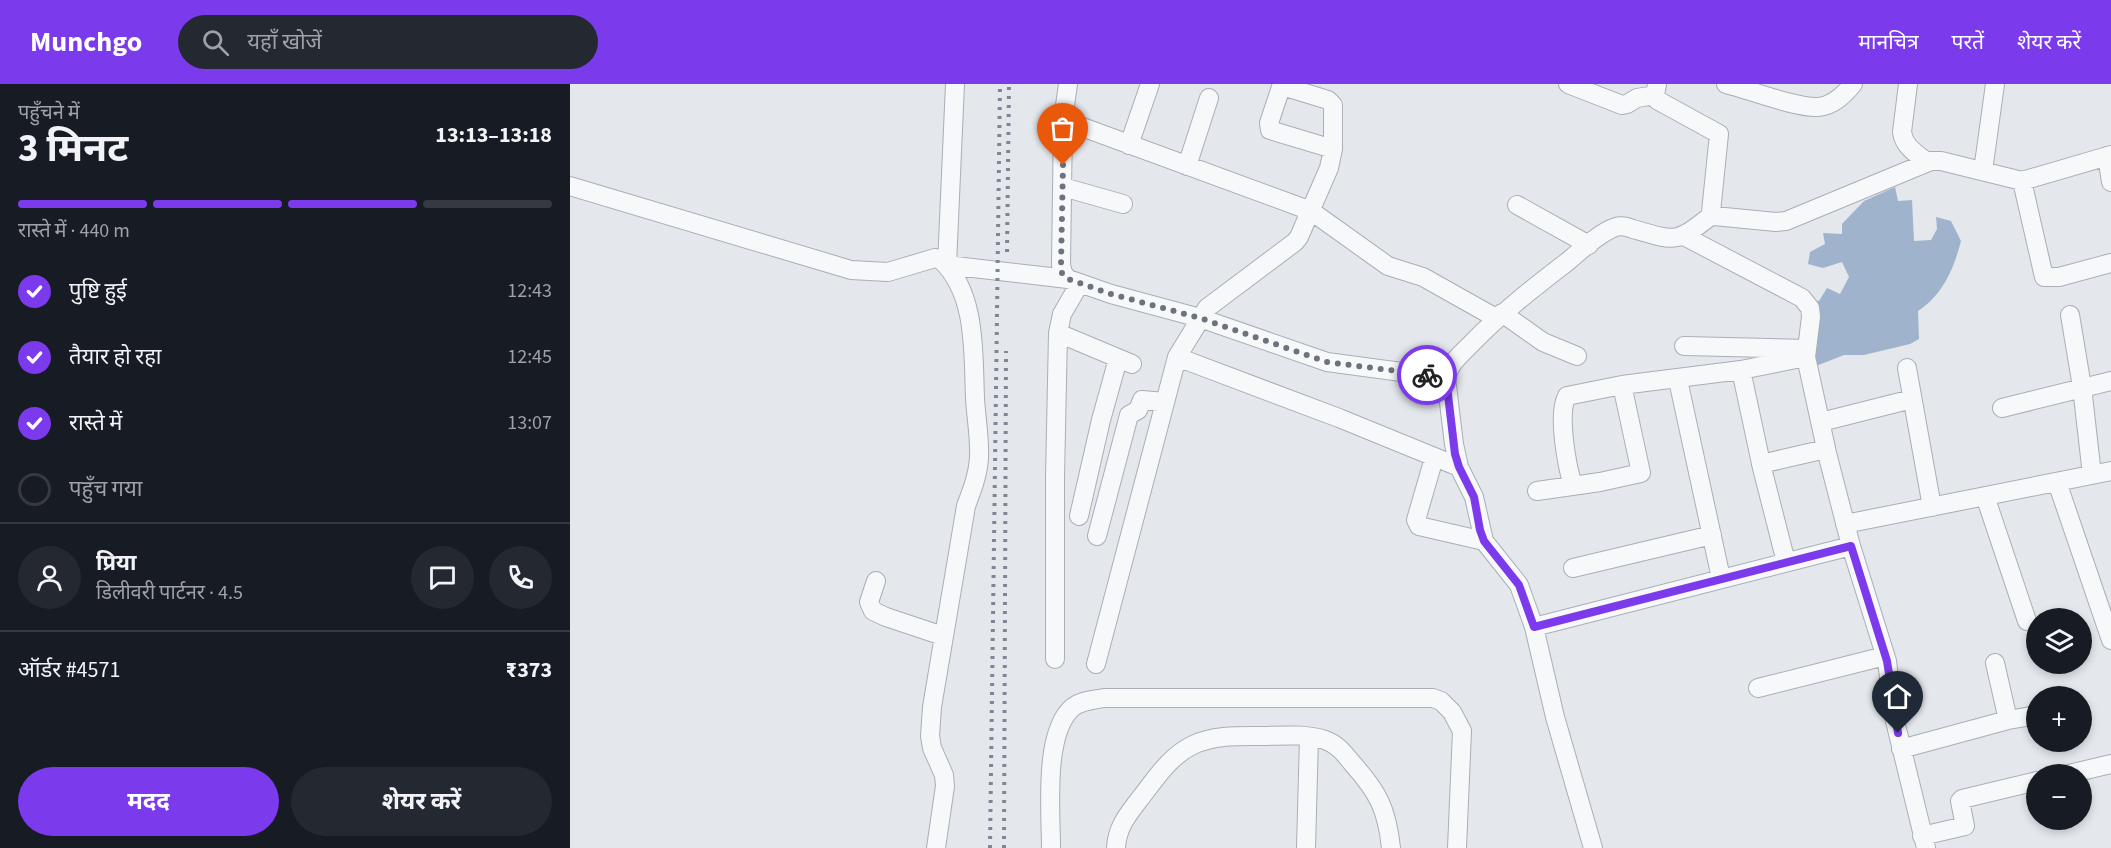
<!DOCTYPE html>
<html lang="hi">
<head>
<meta charset="utf-8">
<style>
  body { margin:0; font-family:"Source Sans 3","Noto Sans Devanagari",sans-serif; background:#242831; color:#f1f3f6; height:100vh; display:flex; flex-direction:column; font-size:22px; white-space:nowrap }
  * { box-sizing:border-box; margin:0 }
  p { font-size:20px; color:#9ea1a6 }
  .icon { flex:none; width:33px; height:33px; fill:none; stroke:currentColor; stroke-width:2; stroke-linecap:round; stroke-linejoin:round }
  .map { position:relative; flex:1; overflow:hidden }
  .panel { display:flex; flex-direction:column; background:#171b24; width:570px }
  .panel>* { flex:none }
  .controls { position:absolute; left:1456px; top:524px; display:grid; gap:12px }
  .controls a { display:grid; place-items:center; width:66px; height:66px; border-radius:50%; background:#171b24; box-shadow:0 3px 9px #0003; font-size:30px }
  .pin { position:absolute; display:grid; place-items:center; width:51px; height:51px; color:#fff; margin:-62px -26px; border-radius:50% 50% 50% 0; rotate:-45deg; box-shadow:0 0 6px #0007 }
  .pin .icon { rotate:45deg }
  .courier { position:absolute; display:grid; place-items:center; width:60px; height:60px; margin:-30px; border:4px solid #7c3aed; border-radius:50%; background:#fff; color:#222; box-shadow:0 2px 8px #0007 }
  .summary em { font-style:normal; font-weight:700 }
  .summary div { display:flex; flex-direction:column-reverse }
  .summary { display:flex; align-items:center; justify-content:space-between; height:102px; padding:0 18px }
  h1 { font-size:39px; font-weight:700; line-height:45px }
  .bar { display:grid; grid-template-columns:repeat(4,1fr); gap:9px 6px; align-content:center; height:72px; padding:0 18px }
  .bar i { height:8px; border-radius:4px; background:#363941 }
  .bar .active { background:#7c3aed }
  .bar p { grid-column:span 4 }
  .line { display:flex; align-items:center; gap:15px; padding:0 18px; border-top:2px solid #363941 }
  .line div { flex:1 }
  .round { display:grid; place-items:center; flex:none; width:63px; height:63px; border-radius:32px; background:#242831 }
  ol { padding:0 18px; list-style:none }
  li { display:flex; align-items:center; gap:18px; height:66px }
  li p { margin-inline-start:auto }
  li .icon { padding:6px; border-radius:50%; background:#7c3aed; color:#fff; stroke-width:4 }
  li:last-child { color:#9ea1a6 }
  li i { width:33px; height:33px; border:3px solid #363941; border-radius:50% }
  .action { display:flex; gap:12px; margin-top:auto; padding:12px 18px }
  .action a { flex:1; height:69px; border-radius:36px; background:#7c3aed; color:#fff; font-size:24px; font-weight:700; line-height:69px; text-align:center }
  .action a+a { background:#242831; color:#f1f3f6 }
  header { display:flex; align-items:center; gap:36px; box-sizing:border-box; height:84px; padding:0 30px; background:#7c3aed; color:#fff }
  header strong { font-size:28px }
  nav { display:flex; gap:33px; margin-inline-start:auto; font-size:21px }
  .search { width:420px; height:54px; background:#242831; display:flex; align-items:center; gap:15px; box-sizing:border-box; padding:0 21px; border-radius:33px; color:#9ea1a6; font-size:22px }
  main { display:flex; flex:1; min-height:0 }
  .map>svg:first-child { display:block }
  .water { fill:#9fb4cc }
  .lines { fill:none; stroke-linecap:round; stroke-linejoin:round }
  .minor-casing { stroke:#a9aeb7; stroke-width:20 }
  .minor { stroke:#f7f8fa; stroke-width:18 }
  .rail { stroke:#7d8696; stroke-width:4; stroke-dasharray:3 6; stroke-linecap:butt }
  .done { stroke:#6c737f; stroke-width:6; stroke-dasharray:0 10.8 }
  .route { stroke:#7c3aed; stroke-width:8 }
</style>
</head>
<body>
<header>
<strong>Munchgo</strong>
<div class="search"><svg class="icon" aria-label="search" viewBox="0 0 24 24"><circle cx="10" cy="10" r="6"/><path d="M15 15l6 6"/></svg>यहाँ खोजें</div>
<nav><a>मानचित्र</a><a>परतें</a><a>शेयर करें</a></nav>
</header>
<main>
<section class="panel">
<div class="summary"><div><h1>3 मिनट</h1><p>पहुँचने में</p></div><em>13:13–13:18</em></div>
<div class="bar"><i class="active"></i><i class="active"></i><i class="active"></i><i></i><p>रास्ते में · 440 m</p></div>
<ol>
<li><svg class="icon" aria-label="check" viewBox="0 0 24 24"><path d="M5 12l5 5 9-10"/></svg>पुष्टि हुई<p>12:43</p></li>
<li><svg class="icon" aria-label="check" viewBox="0 0 24 24"><path d="M5 12l5 5 9-10"/></svg>तैयार हो रहा<p>12:45</p></li>
<li><svg class="icon" aria-label="check" viewBox="0 0 24 24"><path d="M5 12l5 5 9-10"/></svg>रास्ते में<p>13:07</p></li>
<li><i></i>पहुँच गया</li>
</ol>
<div class="line" style="height:108px"><a class="round"><svg class="icon" aria-label="person" viewBox="0 0 24 24"><circle cx="12" cy="8" r="4"/><path d="M4 21q1-7 8-7t8 7"/></svg></a><div><b>प्रिया</b><p>डिलीवरी पार्टनर · 4.5</p></div><a class="round"><svg class="icon" aria-label="chat" viewBox="0 0 24 24"><path d="M4 5h16v11H9l-5 4z"/></svg></a><a class="round"><svg class="icon" aria-label="phone" viewBox="0 0 24 24"><path d="M5 4h4l2 5-3 2q2 4 5 5l2-3 5 2v4C11 20 4 13 5 4z"/></svg></a></div>
<div class="line" style="height:78px"><div>ऑर्डर #4571</div><b>₹373</b></div>
<div class="action"><a>मदद</a><a>शेयर करें</a></div>
</section>
<div class="map">
<svg width="1541" height="764" viewBox="0 0 1541 764">
  <rect width="100%" height="100%" fill="#e4e7ec"/>
  <path class="water" d="M1325 103 1328 117 1342 116 1344 157 1361 156 1367 145 1366 133 1381 137 1391 157C1384 184 1373 211 1348 227L1349 255 1340 260 1294 271H1274L1246 282 1236 230 1223 216 1249 217 1257 204 1270 210 1279 193 1272 178 1253 184 1238 180 1240 168 1255 160 1253 149 1272 150V140L1294 117Z"/>
  <g class="lines">
    <g class="minor-casing">
      <path id="minor" d="M385 0 377 181 498 195
        M498 0 493 36 491 181 493 189 498 195 541 210 630 234 757 278 876 294
        M712 0 699 39 700 46 763 65
        M998 0 1052 21 1057 20 1067 14 1085 11
        M1087 0 1085 11 1087 16 1149 50 1141 128 1144 132 1206 138 1216 137 1361 77H1371L1452 97 1541 71
        M1156 0C1180 6 1226 24 1248 23 1263 22 1274 11 1283 0
        M1338 0 1332 48C1334 63 1346 69 1357 78
        M493 36 741 127 818 182 853 193 926 234
        M559 61 580 0
        M1537 72 1541 98
        M617 82 639 14
        M1413 87 1425 0
        M1452 97 1474 193H1489L1541 179
        M0 102 281 186 318 188 365 174 370 175C407 209 403 268 405 314 406 333 410 354 409 374 408 391 402 406 396 422L362 623 360 652 362 664 374 691 375 702 366 764
        M493 103 553 120
        M947 121 1019 161
        M1114 152 1232 214 1240 224 1241 233 1236 273 1257 369 1281 462 1317 577 1324 633 1356 764
        M932 229 973 258 1007 272
        M1500 231 1512 303 1522 391
        M488 249 562 280
        M1114 262 1236 265
        M607 273 637 224 725 158 729 153 759 84 763 65V21L758 16 712 2
        M1337 284 1362 423
        M1171 286 1192 384 1216 478
        M1108 296 1151 494
        M1432 324 1541 297
        M1251 338 1342 315
        M864 374 846 436 849 442 914 457
        M1191 380 1256 365
        M889 383 884 360 876 294C879 280 890 271 900 261 930 230 963 204 997 178 1010 167 1030 148 1046 143 1052 141 1058 143 1063 145 1107 158 1106 159 1142 131
        M1487 398 1541 556
        M1003 402C997 382 987 330 997 312L1052 301 1171 286 1236 273
        M967 407 1030 398 1071 389 1052 301
        M1415 412 1457 537
        M509 432 531 336 548 275
        M1275 440 1541 387
        M527 452 559 331 568 326 572 316 595 318
        M1003 484 1142 451
        M306 497 299 518 303 527 316 533 373 552
        M964 543 1281 462
        M485 575V394L488 249 492 230 510 199
        M1425 579 1438 636
        M526 580 607 273 769 334 889 383 904 413 914 457 949 501 964 543 985 633 1023 764
        M1188 604 1315 572
        M1331 665 1438 636 1467 631
        M1499 690 1541 680
        M1352 752 1395 742 1390 717 1392 715 1467 697
        M481 764C481 728 473 648 503 623 513 616 523 616 534 614H863L871 617 882 628 892 647 887 764
        M546 764C547 742 559 729 572 712 586 694 601 671 623 661 644 651 669 652 691 652 711 652 735 649 755 656 767 660 774 669 782 679 808 708 817 725 821 764
        M736 764 739 653"/>
    </g>
    <use href="#minor" class="minor"/>
    <path class="rail" d="M437 168 439 0
      M420 764 430 0
      M434 764 436 267"/>
  </g>
  <g class="lines">
    <path class="done" d="M493 81 491 181 492 189 498 195 541 210 630 234 757 278 857 291"/>
    <path class="route" d="M857 291 876 294 885 370 889 383 904 413 910 446 914 457 949 501 964 543 1281 462 1317 577 1328 649"/>
  </g>
</svg>
<div class="controls">
<a><svg class="icon" aria-label="layers" viewBox="0 0 24 24"><path d="M12 4l9 5-9 5-9-5zM3 14l9 5 9-5"/></svg></a>
<a>+</a>
<a>−</a>
</div>
<div class="pin" style="left:493px;top:81px;background:#ea580c"><svg class="icon" aria-label="bag" viewBox="0 0 24 24"><path d="M5 8h14l-1 12H6zM9 8a3 3 0 0 1 6 0"/></svg></div>
<div class="pin" style="left:1328px;top:649px;background:#1f2937"><svg class="icon" aria-label="home" viewBox="0 0 24 24"><path d="M3 11l9-7 9 7M6 9v11h12V9"/></svg></div>
<div class="courier" style="left:857px;top:291px"><svg class="icon" aria-label="bike" viewBox="0 0 24 24"><circle cx="6" cy="16" r="4"/><circle cx="18" cy="16" r="4"/><path d="M6 16l4-8h5l3 8M10 8l3 8H6M13 5h3"/></svg></div>
</div>
</main>
</body>
</html>
